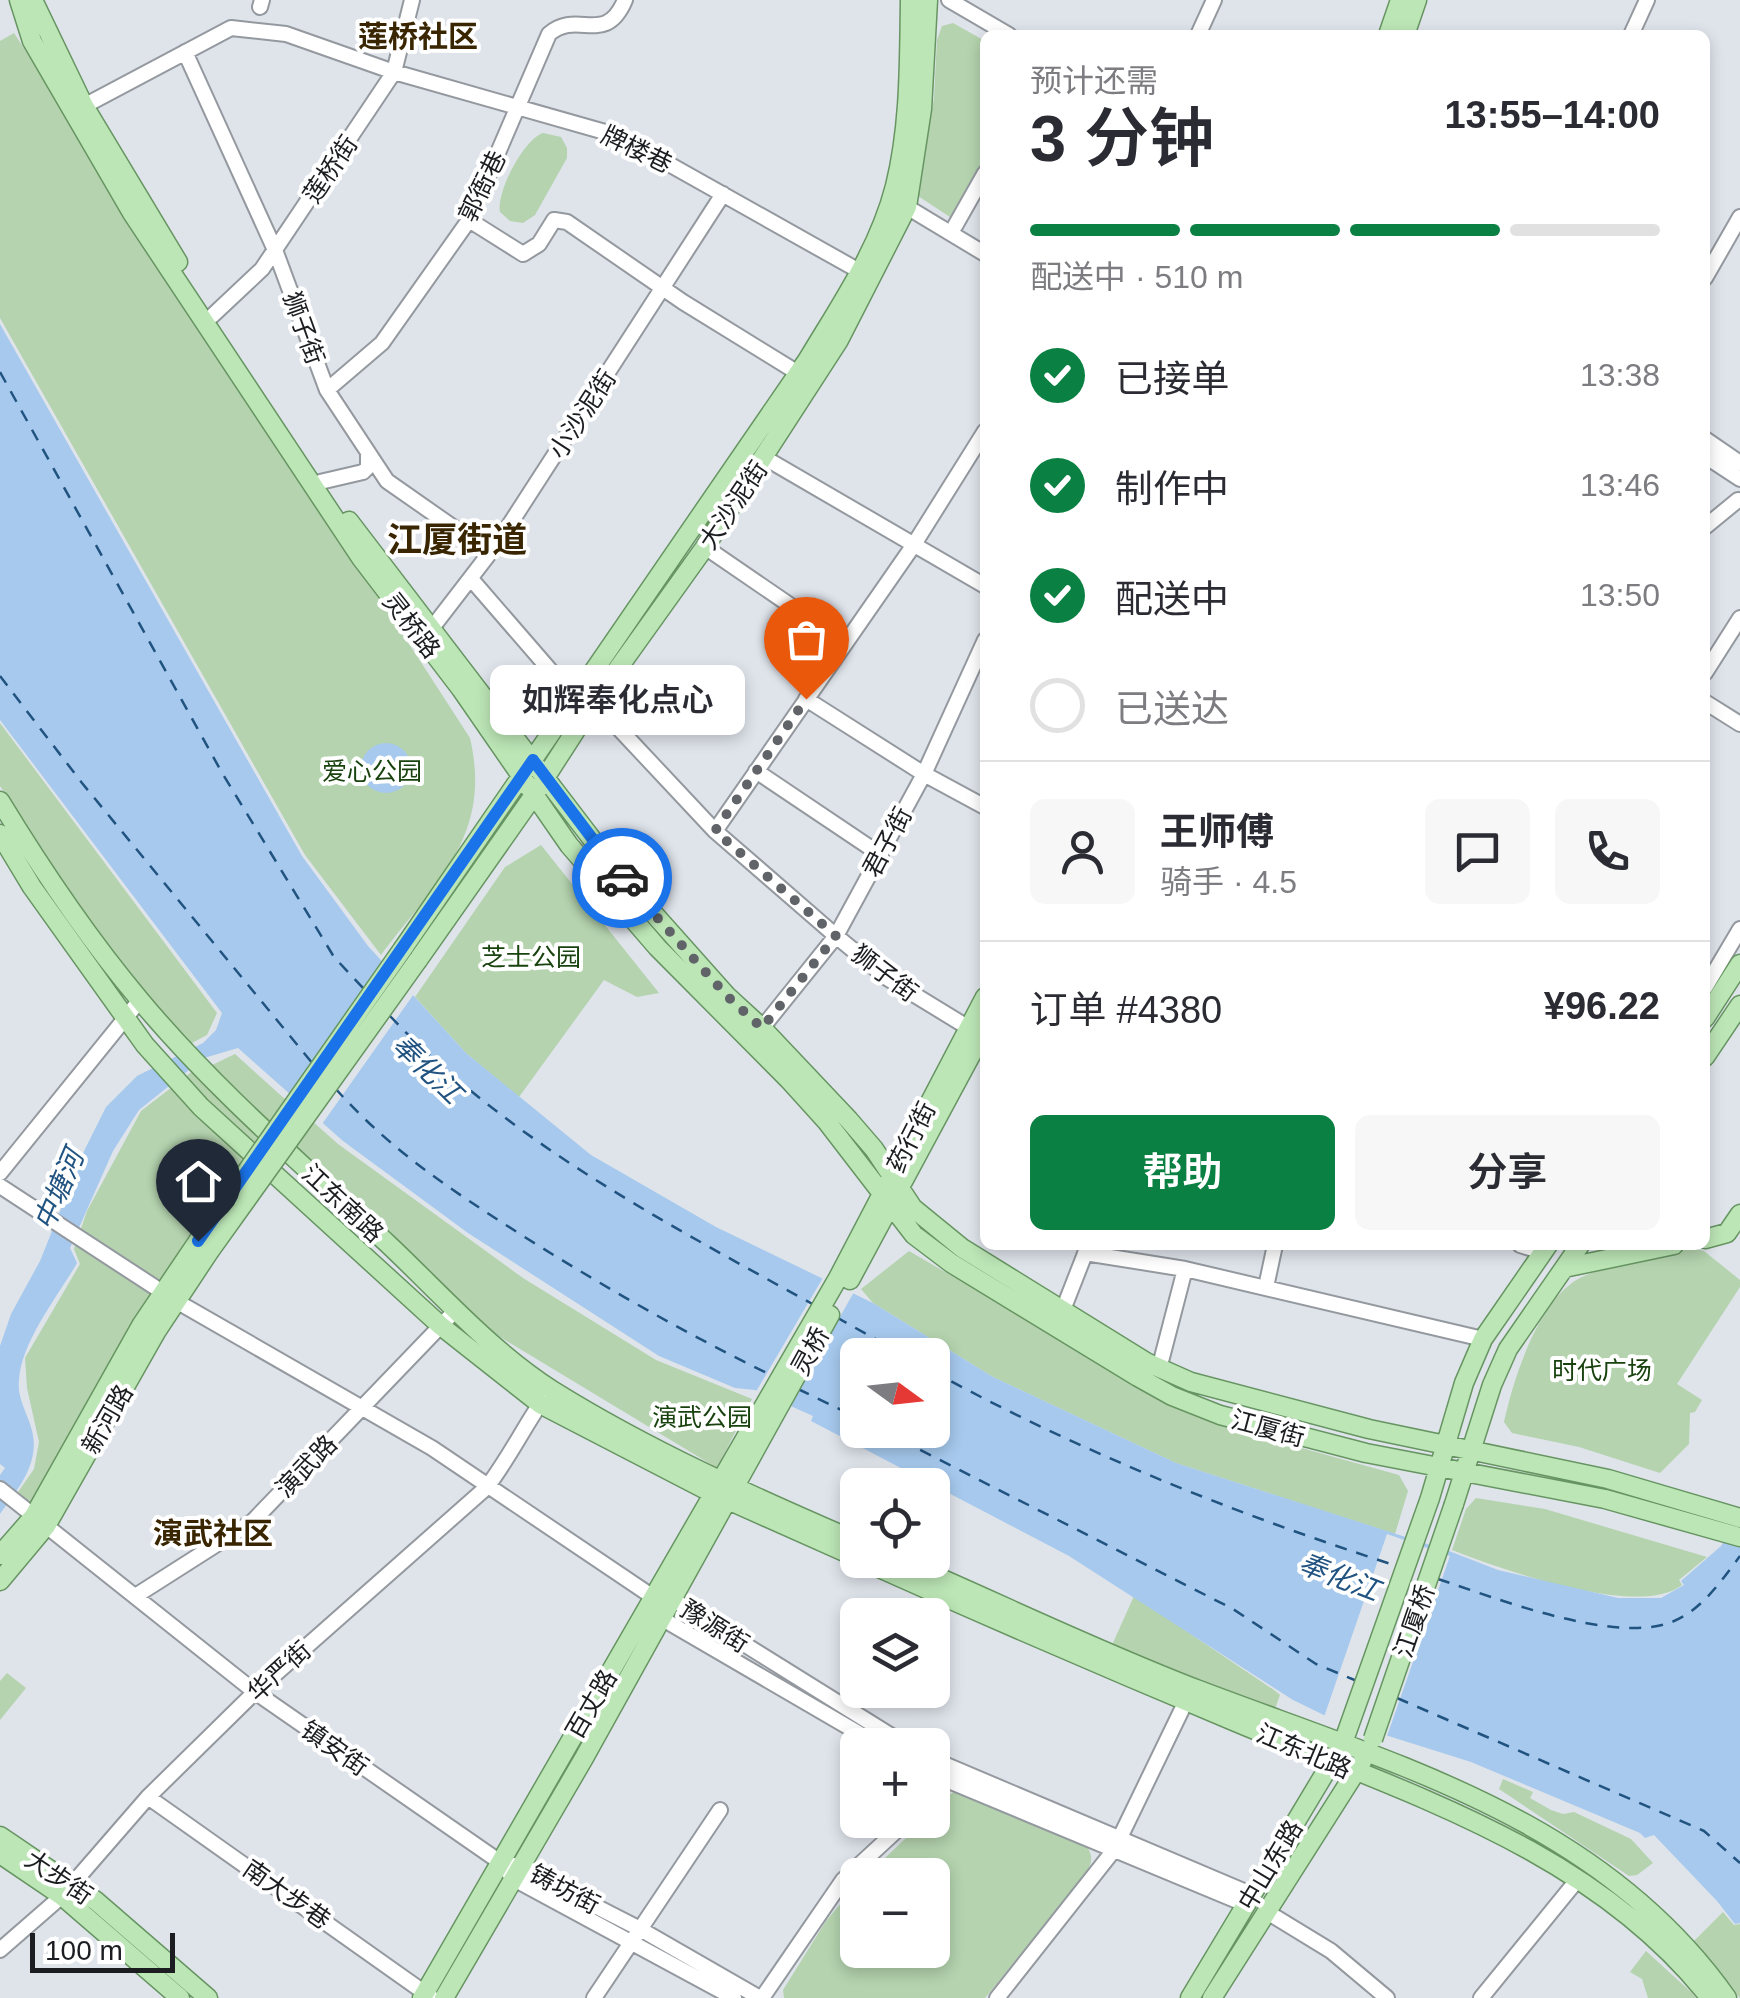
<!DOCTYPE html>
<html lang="zh">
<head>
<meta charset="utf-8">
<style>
  body { margin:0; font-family:Arial,"Noto Sans SC",sans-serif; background:#f7f7f7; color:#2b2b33; height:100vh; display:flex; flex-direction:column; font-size:38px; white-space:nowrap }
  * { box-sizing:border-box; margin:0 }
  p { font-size:32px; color:#7c7c81 }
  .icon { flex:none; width:55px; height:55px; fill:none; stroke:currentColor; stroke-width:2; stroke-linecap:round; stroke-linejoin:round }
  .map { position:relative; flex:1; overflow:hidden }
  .details { position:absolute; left:980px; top:30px; width:730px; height:1220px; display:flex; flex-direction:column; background:#fff; border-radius:15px; box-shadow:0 5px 15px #0003 }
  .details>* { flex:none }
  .needle { width:65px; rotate:105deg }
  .tools { position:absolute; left:840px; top:1338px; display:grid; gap:20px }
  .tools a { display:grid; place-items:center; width:110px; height:110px; border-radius:15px; background:#fff; box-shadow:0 5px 15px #0003; font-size:50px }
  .scale { position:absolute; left:30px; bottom:25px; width:145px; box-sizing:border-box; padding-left:10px; border:5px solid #1c1d20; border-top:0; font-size:28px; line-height:35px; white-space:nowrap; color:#1c1d20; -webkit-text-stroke:8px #fff; paint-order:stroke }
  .pin { position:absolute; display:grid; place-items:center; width:85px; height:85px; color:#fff; margin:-102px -42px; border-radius:50% 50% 50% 0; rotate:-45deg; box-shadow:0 0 10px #0007 }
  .pin .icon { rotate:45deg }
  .courier { position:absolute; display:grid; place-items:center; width:100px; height:100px; margin:-50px; border:8px solid #1a73e8; border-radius:50%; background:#fff; color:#222; box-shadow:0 2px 12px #0007 }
  .bubble { position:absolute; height:70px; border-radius:15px; background:#fff; box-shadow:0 5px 15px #0003; font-size:32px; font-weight:600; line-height:70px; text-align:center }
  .overview em { font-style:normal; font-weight:600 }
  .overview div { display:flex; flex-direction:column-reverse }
  .overview { display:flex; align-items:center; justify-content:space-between; height:170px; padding:0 50px }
  h1 { font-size:65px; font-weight:600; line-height:75px }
  .bar { display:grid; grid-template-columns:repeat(4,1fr); gap:15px 10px; align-content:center; height:120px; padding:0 50px }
  .bar i { height:12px; border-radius:8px; background:#e1e1e2 }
  .bar .current { background:#0b8043 }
  .bar p { grid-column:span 4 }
  .line { display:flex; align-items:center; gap:25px; padding:0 50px; border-top:2px solid #e1e1e2 }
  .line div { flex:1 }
  .round { display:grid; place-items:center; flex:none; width:105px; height:105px; border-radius:15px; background:#f7f7f7 }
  ol { padding:0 50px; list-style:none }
  li { display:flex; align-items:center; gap:30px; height:110px }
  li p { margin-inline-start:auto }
  li .icon { padding:10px; border-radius:50%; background:#0b8043; color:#fff; stroke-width:4 }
  li:last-child { color:#7c7c81 }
  li i { width:55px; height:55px; border:5px solid #e1e1e2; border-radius:50% }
  .cta { display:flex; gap:20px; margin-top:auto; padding:20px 50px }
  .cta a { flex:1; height:115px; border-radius:15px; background:#0b8043; color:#fff; font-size:40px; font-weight:600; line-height:115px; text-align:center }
  .cta a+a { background:#f7f7f7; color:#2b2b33 }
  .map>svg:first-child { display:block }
  .green { fill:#b4d3ae }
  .water { fill:#a6c9ed; fill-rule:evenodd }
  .pier { fill:#dfe4eb }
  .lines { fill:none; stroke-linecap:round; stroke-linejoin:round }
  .ferry { stroke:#215381; stroke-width:2.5; stroke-dasharray:12 10; stroke-linecap:butt }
  .minor-casing { stroke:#94999f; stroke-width:18 }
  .major-casing { stroke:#679562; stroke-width:21 }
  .minor { stroke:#fff; stroke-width:14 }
  .major { stroke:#bce6b6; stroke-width:18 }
  .major-bridge-casing { stroke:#679562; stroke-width:21; stroke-linecap:butt }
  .major-bridge { stroke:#bce6b6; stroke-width:18 }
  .done { stroke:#606367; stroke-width:10; stroke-dasharray:0 18 }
  .route { stroke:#1a73e8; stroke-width:12 }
  .labels { text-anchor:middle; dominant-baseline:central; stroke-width:8; stroke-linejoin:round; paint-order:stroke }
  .street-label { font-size:25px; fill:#1c1d20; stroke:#fff }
  .park-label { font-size:25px; fill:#18420e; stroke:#fff }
  .water-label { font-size:28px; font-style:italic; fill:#215381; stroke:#fff }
  .quarter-label { font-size:30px; font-weight:bold; fill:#392600; stroke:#fff }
  .district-label { font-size:35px; font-weight:bold; fill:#392600; stroke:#fff }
</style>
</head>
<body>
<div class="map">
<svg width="1740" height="1998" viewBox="0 0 1740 1998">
  <rect width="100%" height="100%" fill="#dfe4eb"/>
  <path class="green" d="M953 23 985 41V159L953 219 918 196 934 98 937 40 942 26Z
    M14 33 470 738C493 836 435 883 381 955L305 855 0 318V41Z
    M543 133 561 137 567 148V158L535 215 523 223 510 221 500 212C496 192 524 139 543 133Z
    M0 723 217 1013 207 1035 190 1044 145 995 100 937 0 786Z
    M541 845 659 993 637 997 604 980 519 1097 466 1053 415 997 505 867Z
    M235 1054 286 1100 189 1236 135 1321 33 1506 18 1492 34 1469 39 1442 27 1388 25 1358 80 1264 74 1249 87 1211 141 1111 207 1060 212 1065Z
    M311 1120 338 1144 523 1278 656 1360 752 1399 717 1468 492 1332 291 1146Z
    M1692 1248 1704 1251 1740 1280V1287L1677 1384 1702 1400 1695 1412 1690 1413 1689 1444 1660 1473 1579 1447 1512 1433 1504 1422C1513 1380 1536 1309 1572 1283 1592 1267 1665 1255 1692 1248Z
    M909 1251 1162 1398 1219 1425 1399 1475 1408 1491 1395 1534 1176 1463 993 1377 873 1303 861 1289Z
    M1476 1498 1545 1509 1707 1557 1679 1580 1682 1585C1640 1619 1500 1569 1452 1550L1466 1509Z
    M1134 1596 1274 1690 1280 1695 1275 1709 1112 1645Z
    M7 1673 26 1688 0 1720V1681Z
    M1503 1779 1533 1792 1530 1798 1551 1810 1563 1814 1574 1812 1631 1839 1653 1863 1637 1875 1629 1876 1499 1789Z
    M959 1791 1086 1845C1094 1857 1092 1863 1085 1875L985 1998H784L783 1990 826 1921 857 1884 858 1950H932V1875H867L925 1820H932C933 1807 946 1793 959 1791Z
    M1723 1912 1734 1925 1740 1924V1998L1694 1941Z
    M1646 1951 1691 1992 1696 1998H1648L1642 1979 1630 1972Z"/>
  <path class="water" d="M0 324 302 856 368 946 466 1053 591 1155 716 1227 873 1303 993 1377 1176 1463 1449 1551 1498 1570 1618 1598H1661L1684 1585 1681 1581 1721 1546 1740 1516V1923L1735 1924 1717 1901 1654 1835 1645 1838 1640 1833 1471 1762 1328 1717 1293 1700 1069 1556 811 1421 813 1416 755 1390 735 1388 659 1356 468 1233 343 1141 238 1048 204 1058 139 1110 113 1151 70 1248 77 1263C58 1296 21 1342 19 1380 17 1396 25 1409 30 1424 43 1460 20 1486 0 1514V1475L5 1468 0 1464V1346L11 1314 40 1261 85 1149 106 1107 137 1076 203 1043 216 1030 222 1013 0 720ZM858 1355H932V1430H858Z
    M361 768a25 25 0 1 1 50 0a25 25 0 1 1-50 0Z"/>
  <path class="pier" d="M387 959 416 991 320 1127 287 1099Z
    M824 1276 854 1292 786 1412 754 1395Z
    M1387 1534 1450 1556 1386 1739 1324 1717Z"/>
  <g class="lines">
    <path class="ferry" d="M0 372 221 771 334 957 364 989
      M0 676 82 783 313 1064
      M390 1016C509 1142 666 1223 816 1306
      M335 1088C390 1150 451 1190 520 1234 602 1286 685 1333 773 1376
      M836 1317 904 1355
      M932 1371C1080 1452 1236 1514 1397 1566
      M798 1389 858 1418
      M881 1430 1233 1609 1316 1664 1357 1681
      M1438 1579C1496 1598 1610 1643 1669 1623 1701 1612 1721 1581 1740 1556
      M1397 1698 1704 1831 1740 1863"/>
    <g class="minor-casing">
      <path id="minor" d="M949 0 1009 35
        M260 7 262 0
        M1198 35 1214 0
        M1631 35 1647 0
        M185 52 275 250 327 390 387 481 490 553
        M84 106 231 28 286 34 394 72 619 136 861 272
        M903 199 907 207 985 254
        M469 220 523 254 539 244 554 220 567 222 683 302 798 373
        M955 226 985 173
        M1705 278 1740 217
        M212 316 262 269 394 72 412 0
        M327 390 382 343 469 220 549 34C578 9 605 47 625 0
        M1705 439 1740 463
        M1705 456 1740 479
        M765 458 985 586
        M320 482 363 472 368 467V453
        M1705 527 1738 500
        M705 547 845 643
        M472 580 575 699
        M432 628 499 541 723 194
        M1705 673 1740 618
        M806 699 924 774 985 807
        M594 702 715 831 836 936 887 978 977 1033
        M1705 702 1740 724
        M756 771 881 855
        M715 831 913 546 985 431
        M1705 988 1740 929
        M762 1028 836 936 924 774 985 640
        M0 1173 140 1000
        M0 1186 176 1301 432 1448 653 1597 672 1599 906 1745
        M1520 1245 1543 1252
        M1085 1253 1185 1269 1483 1339
        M1266 1287 1275 1245
        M1063 1310 1088 1246
        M1159 1369 1185 1269
        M0 1489 255 1692 500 1862 514 1879 734 1998
        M137 1595 253 1521 454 1312
        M659 1611 661 1618 879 1745
        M932 1759 1253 1895
        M932 1774 1247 1905
        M932 1793 948 1774
        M148 1797 432 1998
        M515 1865 640 1929 760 1998
        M1267 1912 1331 1951 1387 1998
        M0 1950 62 1896 148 1797 255 1692 487 1487C509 1458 524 1427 544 1398
        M594 1998 720 1810
        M762 1998 843 1880 908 1820
        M997 1998 1114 1850 1186 1701
        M1481 1998 1578 1879"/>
    </g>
    <g class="major-casing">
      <path id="major" d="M19 0 32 41 132 213 361 558 461 689 569 845 657 947 789 1080 827 1122 914 1235 951 1263 1138 1377 1172 1396 1220 1415 1366 1453 1605 1499 1740 1537
        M33 0 84 106 178 262
        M1388 35 1400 0
        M1405 35 1417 0
        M349 521 621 877 727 996 762 1028 849 1120 874 1149 913 1208 962 1248 1146 1362 1191 1382 1369 1429 1608 1479 1740 1518
        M0 801C42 870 87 937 139 999 213 1088 303 1165 388 1244 441 1294 490 1350 552 1390 648 1450 754 1497 858 1542
        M0 834 32 887 145 1045 201 1107 441 1326 540 1404 712 1493 858 1558
        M404 947 808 359C841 304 879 249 895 186 910 126 909 62 910 0
        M418 960 534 795 594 702 705 547 839 340 907 207 922 109 928 0
        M1705 1018 1740 964
        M1705 1057 1740 1005
        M1705 1239 1727 1233 1740 1214
        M1564 1268 1674 1245
        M850 1280 985 1029
        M1454 1504 1492 1385 1508 1349 1580 1245
        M0 1555 34 1516 142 1324 198 1241
        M861 1560C986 1616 1111 1670 1238 1723 1405 1793 1593 1849 1710 1998
        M899 1560C999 1603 1097 1651 1199 1690 1393 1764 1600 1818 1727 1998
        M0 1581 46 1526 156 1332 209 1252
        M0 1836 96 1901 208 1998
        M0 1854 62 1896 180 1998
        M422 1998 838 1278 985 997
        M444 1998 584 1758 830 1315
        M1190 1998 1343 1743 1430 1498 1464 1383 1483 1339 1548 1245
        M1212 1998 1362 1762"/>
    </g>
    <use href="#minor" class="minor"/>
    <use href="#major" class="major"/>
    <g class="major-bridge-casing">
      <path id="major-bridge" d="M198 1241 404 947
        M209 1252 418 960
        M1373 1739 1454 1504"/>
    </g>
    <use href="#major-bridge" class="major-bridge"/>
  </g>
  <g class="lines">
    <path class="done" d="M622 878 727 996 762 1028 836 936 715 831 806 699"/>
    <path class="route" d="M198 1241 533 760 622 878"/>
  </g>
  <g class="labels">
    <g class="street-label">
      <text transform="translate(637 149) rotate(26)">牌楼巷</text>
      <text transform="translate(330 169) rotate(-56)">莲桥街</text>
      <text transform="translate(482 186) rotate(-64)">郭衙巷</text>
      <text transform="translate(304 328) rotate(70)">狮子街</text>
      <text transform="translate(582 414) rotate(-57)">小沙泥街</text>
      <text transform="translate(733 505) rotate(-56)">大沙泥街</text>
      <text transform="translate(412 625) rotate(52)">灵桥路</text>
      <text transform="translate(887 842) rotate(-62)">君子街</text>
      <text transform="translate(885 973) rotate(37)">狮子街</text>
      <text transform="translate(911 1137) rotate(-63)">药行街</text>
      <text transform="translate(343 1203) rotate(43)">江东南路</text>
      <text transform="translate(810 1351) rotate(-61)">灵桥</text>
      <text transform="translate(107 1419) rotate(-60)">新河路</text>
      <text transform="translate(1268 1428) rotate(15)">江厦街</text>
      <text transform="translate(306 1466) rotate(-46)">演武路</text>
      <text transform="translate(1414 1621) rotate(-71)">江厦桥</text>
      <text transform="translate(715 1626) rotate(32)">豫源街</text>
      <text transform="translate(279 1671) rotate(-42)">华严街</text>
      <text transform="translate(591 1704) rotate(-60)">百丈路</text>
      <text transform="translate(335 1748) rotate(35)">镇安街</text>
      <text transform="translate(1304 1751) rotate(23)">江东北路</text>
      <text transform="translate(1270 1865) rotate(-59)">中山东路</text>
      <text transform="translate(59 1877) rotate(34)">大步街</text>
      <text transform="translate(565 1889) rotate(28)">铸坊街</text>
      <text transform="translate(287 1894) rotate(35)">南大步巷</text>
    </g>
    <g class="park-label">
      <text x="372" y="771">爱心公园</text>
      <text x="531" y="957">芝士公园</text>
      <text x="1602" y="1370">时代广场</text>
      <text x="702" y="1417">演武公园</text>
    </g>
    <g class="water-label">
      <text transform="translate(427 1069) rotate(44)">奉化江</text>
      <text transform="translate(59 1190) rotate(-67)">中塘河</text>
      <text transform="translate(1339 1577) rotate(21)">奉化江</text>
    </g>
    <g class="quarter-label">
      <text x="418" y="36">莲桥社区</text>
      <text x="213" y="1533">演武社区</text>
    </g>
    <g class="district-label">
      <text x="457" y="539">江厦街道</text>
    </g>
  </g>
</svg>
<div class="tools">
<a><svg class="needle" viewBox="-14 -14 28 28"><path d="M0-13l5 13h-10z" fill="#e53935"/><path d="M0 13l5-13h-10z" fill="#7c7c81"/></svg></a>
<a><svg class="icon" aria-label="locate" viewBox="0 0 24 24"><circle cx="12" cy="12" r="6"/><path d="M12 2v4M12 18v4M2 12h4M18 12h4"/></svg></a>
<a><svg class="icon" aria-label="layers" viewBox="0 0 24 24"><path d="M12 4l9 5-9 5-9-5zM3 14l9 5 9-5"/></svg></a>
<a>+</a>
<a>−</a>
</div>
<div class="scale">100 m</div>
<div class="pin" style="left:806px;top:699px;background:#ea580c"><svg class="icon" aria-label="bag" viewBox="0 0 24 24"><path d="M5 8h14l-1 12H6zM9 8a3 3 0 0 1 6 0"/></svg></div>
<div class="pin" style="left:198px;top:1241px;background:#1f2937"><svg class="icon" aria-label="home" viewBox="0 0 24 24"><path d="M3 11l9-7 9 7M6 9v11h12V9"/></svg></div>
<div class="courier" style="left:622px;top:878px"><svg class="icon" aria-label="car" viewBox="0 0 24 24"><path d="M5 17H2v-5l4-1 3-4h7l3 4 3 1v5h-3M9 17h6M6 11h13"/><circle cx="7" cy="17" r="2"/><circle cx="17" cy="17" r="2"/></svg></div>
<div class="bubble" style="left:490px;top:665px;width:255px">如辉奉化点心</div>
<section class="details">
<div class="overview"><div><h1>3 分钟</h1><p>预计还需</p></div><em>13:55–14:00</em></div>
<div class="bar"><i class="current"></i><i class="current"></i><i class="current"></i><i></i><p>配送中 · 510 m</p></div>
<ol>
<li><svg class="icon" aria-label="check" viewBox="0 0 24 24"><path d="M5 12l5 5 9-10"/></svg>已接单<p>13:38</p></li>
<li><svg class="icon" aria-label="check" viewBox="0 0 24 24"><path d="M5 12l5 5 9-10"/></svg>制作中<p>13:46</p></li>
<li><svg class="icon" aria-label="check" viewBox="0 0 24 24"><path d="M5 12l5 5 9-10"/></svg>配送中<p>13:50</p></li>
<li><i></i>已送达</li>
</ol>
<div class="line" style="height:180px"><a class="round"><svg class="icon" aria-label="person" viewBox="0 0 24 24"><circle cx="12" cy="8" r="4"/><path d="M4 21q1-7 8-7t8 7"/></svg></a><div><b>王师傅</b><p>骑手 · 4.5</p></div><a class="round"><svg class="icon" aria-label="chat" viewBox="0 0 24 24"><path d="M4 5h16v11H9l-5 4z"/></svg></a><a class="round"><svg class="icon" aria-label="phone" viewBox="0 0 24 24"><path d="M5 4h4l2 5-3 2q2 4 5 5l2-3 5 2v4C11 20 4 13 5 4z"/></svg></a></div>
<div class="line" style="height:130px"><div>订单 #4380</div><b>¥96.22</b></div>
<div class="cta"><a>帮助</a><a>分享</a></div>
</section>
</div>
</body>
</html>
